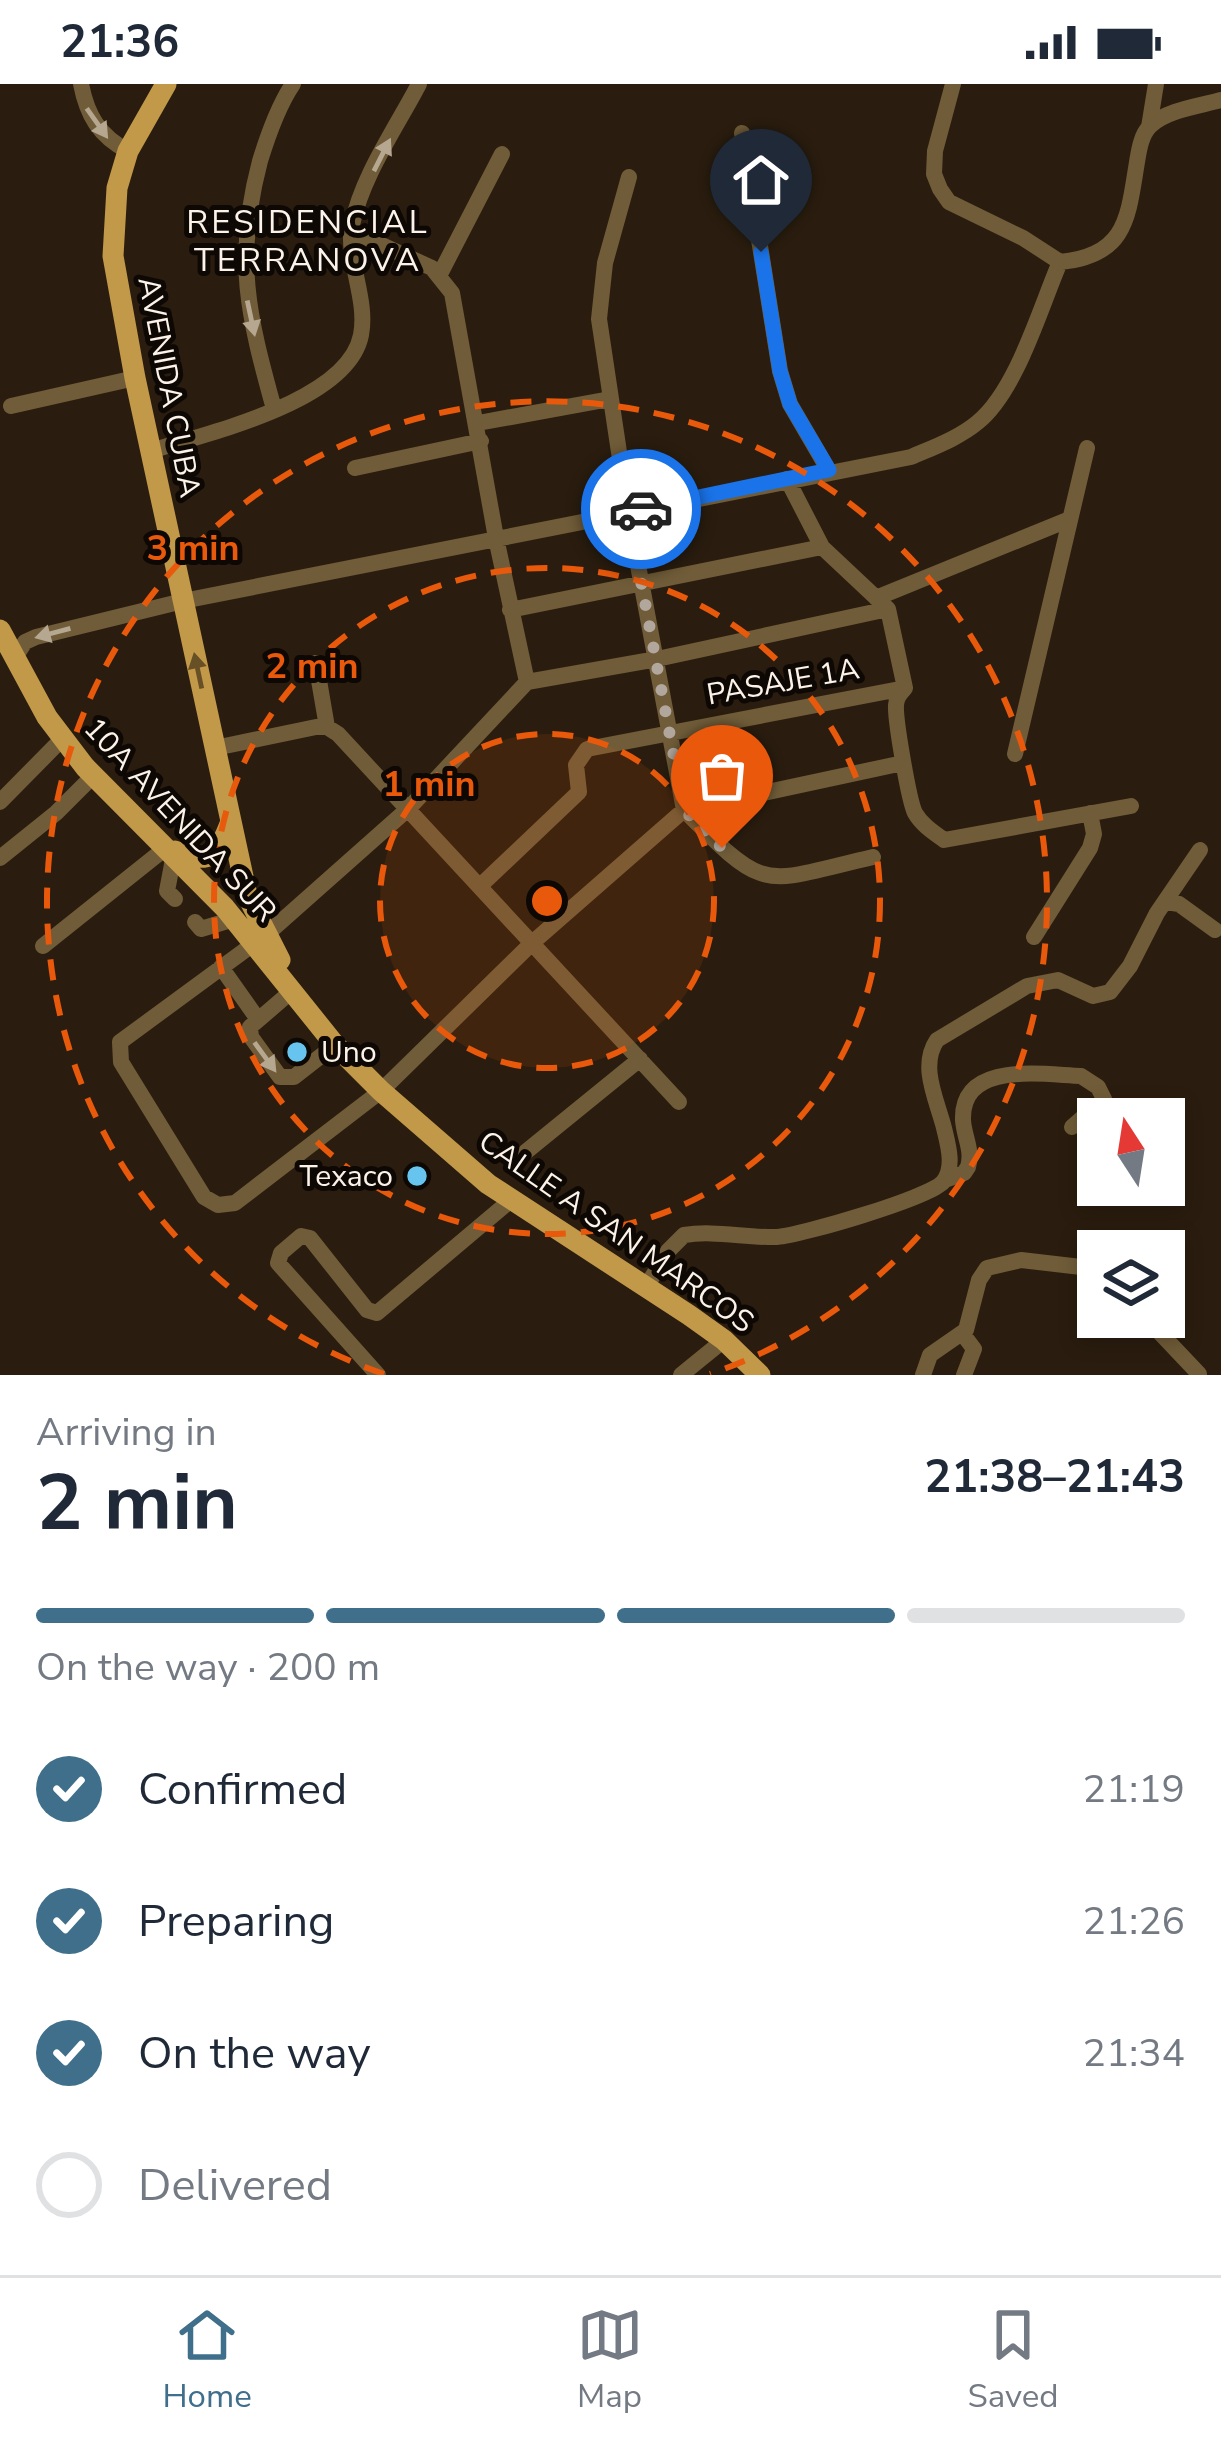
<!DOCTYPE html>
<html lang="en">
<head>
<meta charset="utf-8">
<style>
  body { margin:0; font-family:"Nunito Sans",sans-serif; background:#f6f6f7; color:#1f2937; height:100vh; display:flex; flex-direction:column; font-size:45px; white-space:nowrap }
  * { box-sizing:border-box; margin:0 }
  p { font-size:39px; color:#747a83 }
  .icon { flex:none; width:66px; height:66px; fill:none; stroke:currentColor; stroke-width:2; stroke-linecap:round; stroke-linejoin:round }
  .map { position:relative; height:1291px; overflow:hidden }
  .panel { display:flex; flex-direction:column; background:#fff; flex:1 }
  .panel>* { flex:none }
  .needle { width:78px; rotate:348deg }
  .buttons { position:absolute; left:1077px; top:1014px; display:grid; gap:24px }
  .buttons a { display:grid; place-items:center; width:108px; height:108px; border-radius:0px; background:#fff; box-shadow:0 6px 18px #0003; font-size:60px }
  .pin { position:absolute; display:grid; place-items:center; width:102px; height:102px; color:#fff; margin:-123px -51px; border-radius:50% 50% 50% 0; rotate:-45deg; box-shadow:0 0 12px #0007 }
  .pin .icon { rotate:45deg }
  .courier { position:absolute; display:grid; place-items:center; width:120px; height:120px; margin:-60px; border:9px solid #1a73e8; border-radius:50%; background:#fff; color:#222; box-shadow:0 3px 15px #0007 }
  .summary em { font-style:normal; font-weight:700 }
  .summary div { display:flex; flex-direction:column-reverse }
  .summary { display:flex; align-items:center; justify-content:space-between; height:204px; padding:0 36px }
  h1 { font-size:78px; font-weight:700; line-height:90px }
  .bar { display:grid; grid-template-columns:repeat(4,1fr); gap:18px 12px; align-content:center; height:144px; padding:0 36px }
  .bar i { height:15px; border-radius:9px; background:#e0e1e3 }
  .bar .selected { background:#3f6f8a }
  .bar p { grid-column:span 4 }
  ol { padding:0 36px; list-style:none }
  li { display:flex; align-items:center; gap:36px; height:132px }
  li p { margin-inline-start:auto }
  li .icon { padding:12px; border-radius:50%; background:#3f6f8a; color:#fff; stroke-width:4 }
  li:last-child { color:#747a83 }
  li i { width:66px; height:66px; border:6px solid #e0e1e3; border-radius:50% }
  .status { display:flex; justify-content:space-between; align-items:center; height:84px; padding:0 60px; background:#fff; direction:ltr }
  .status svg { height:33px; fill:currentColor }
  .menu { display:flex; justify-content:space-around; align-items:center; height:168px; border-top:3px solid #e0e1e3; background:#fff; font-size:33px; color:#747a83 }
  .menu a { display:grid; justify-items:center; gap:6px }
  .menu .selected { color:#3f6f8a }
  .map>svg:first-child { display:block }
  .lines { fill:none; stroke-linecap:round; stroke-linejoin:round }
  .minor { stroke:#705c38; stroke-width:16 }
  .major { stroke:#c29849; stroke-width:21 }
  .oneway { fill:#b6a790 }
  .oneway2 { fill:#685026 }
  .done { stroke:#b2a79d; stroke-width:12; stroke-dasharray:0 21.6 }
  .route { stroke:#1a73e8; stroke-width:15 }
  .ring { fill:none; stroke:#e8590c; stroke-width:6; stroke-dasharray:21 15 }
  .poi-dot { fill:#66c4ef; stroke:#0e0804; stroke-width:4.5 }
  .labels { text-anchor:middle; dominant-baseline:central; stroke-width:10; stroke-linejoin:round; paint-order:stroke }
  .street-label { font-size:30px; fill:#fbf2e9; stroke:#0e0804 }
  .poi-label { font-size:30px; fill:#fbf2e9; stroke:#0e0804; text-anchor:start }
  .neighbourhood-label { font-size:33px; letter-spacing:3px; fill:#fbf2e9; stroke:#0e0804 }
  .centre { fill:#e8590c; stroke:#0e0804; stroke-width:6 }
  .ring-label { font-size:36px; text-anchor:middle; font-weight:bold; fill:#e8590c; stroke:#0e0804; stroke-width:10; stroke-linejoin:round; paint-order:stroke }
</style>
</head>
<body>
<div class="status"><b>21:36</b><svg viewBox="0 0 49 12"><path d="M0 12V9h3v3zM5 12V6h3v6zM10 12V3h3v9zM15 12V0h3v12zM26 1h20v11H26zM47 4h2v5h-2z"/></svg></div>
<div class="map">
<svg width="1221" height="1291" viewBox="0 0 1221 1291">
  <rect width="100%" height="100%" fill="#2a1d0f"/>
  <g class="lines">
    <path class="minor" d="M81 0C87 31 99 52 128 67
      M953 0 935 67 934 90 940 105 949 118 1023 154 1060 178C1127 172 1128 133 1137 78 1139 66 1141 51 1150 42 1166 26 1200 22 1221 16
      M1149 43 1156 0
      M742 49 780 287 790 320 829 387
      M629 93 605 179 599 235 628 428 684 726
      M351 147 432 184 452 209 496 454 527 598
      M440 190 502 70
      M11 322 135 294
      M274 325C248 231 234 175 260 77 268 51 278 22 293 0
      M478 339 610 315
      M151 367C207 349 348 318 361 251 368 215 346 177 352 141 362 92 396 44 419 0
      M355 384 481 357
      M787 395 822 463 888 525 905 604C899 611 897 613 896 621 895 636 909 717 915 729 922 741 933 748 944 756L1131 722
      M876 514 1070 435
      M510 526 822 463
      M14 575 25 558 36 553 183 517 911 373C934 363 959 354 978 338 1017 306 1040 224 1060 178
      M316 579 327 643
      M527 598 409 724 267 850 120 958 121 978 204 1113 218 1121 235 1119 381 1007 532 859 684 726 903 679
      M527 598 657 575 888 525
      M215 664 316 643H327L338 650 679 1018
      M1015 670 1087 364
      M0 718 62 655
      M684 726C768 811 761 799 873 773
      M174 770 167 807 175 815
      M0 774 56 729 93 692
      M480 802 579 708 576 681 587 665 905 604
      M1166 818 1179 820 1215 846
      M195 838 201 845 234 835
      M1034 853 1090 764 1094 750 1090 729
      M43 862 167 763
      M221 883 257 934
      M293 906 250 943 251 953 280 993H294L335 961
      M517 1075 640 975
      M945 1096 964 1089 968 1083C973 1066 964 1053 963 1036 961 976 1044 991 1081 992L1098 1003 1104 1015 1072 1043
      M646 1203 668 1167 684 1151C714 1146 746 1154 777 1153 802 1151 929 1114 943 1098 955 1083 948 1061 944 1044 937 1016 919 982 937 956L1027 902 1058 896 1093 912 1110 908 1130 882 1157 829 1200 766
      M1145 1233 1199 1290
      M962 1249 974 1265 964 1291
      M378 1291 278 1179 281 1169 301 1152 310 1154 367 1226 377 1229 511 1116
      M681 1291 724 1256
      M923 1291 930 1271 966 1246 979 1196 987 1184 1021 1176 1098 1185"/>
    <path class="major" d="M166 0 128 67 117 104 113 172 135 294 247 811 280 876
      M0 546 47 633 85 683 225 824 335 961 381 1007 488 1100 689 1231 724 1256 760 1291
      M175 767C210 780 217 774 230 740"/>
  </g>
  <defs><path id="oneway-solid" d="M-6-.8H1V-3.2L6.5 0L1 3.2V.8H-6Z" transform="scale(3)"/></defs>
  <g class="oneway">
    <use href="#oneway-solid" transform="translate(97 39) rotate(55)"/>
    <use href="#oneway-solid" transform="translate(382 71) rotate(-63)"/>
    <use href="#oneway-solid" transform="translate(251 234) rotate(78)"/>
    <use href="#oneway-solid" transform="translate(53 549) rotate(165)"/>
    <use href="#oneway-solid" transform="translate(265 973) rotate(54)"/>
  </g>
  <use class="oneway2" href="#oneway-solid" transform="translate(198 587) rotate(-102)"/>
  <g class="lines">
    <path class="done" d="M641 425 628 428 684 726 722 764"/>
    <path class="route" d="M641 425 829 386 790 320 780 287 761 168"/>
  </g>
  <circle cx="547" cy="817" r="167" fill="#e8590c" fill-opacity=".12"/>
  <g class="ring">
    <circle cx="547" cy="817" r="167"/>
    <circle cx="547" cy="817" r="333"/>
    <path d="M384 1290A500 500 0 1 1 710 1290"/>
  </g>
  <g class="poi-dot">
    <circle cx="297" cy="968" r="12"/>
    <circle cx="417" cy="1092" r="12"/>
  </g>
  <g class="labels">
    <g class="street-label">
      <text transform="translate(169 303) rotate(79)">AVENIDA CUBA</text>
      <text transform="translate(783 598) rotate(-10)">PASAJE 1A</text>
      <text transform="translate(180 736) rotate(47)">10A AVENIDA SUR</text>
      <text transform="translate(616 1148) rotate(35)">CALLE A SAN MARCOS</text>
    </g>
    <g class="poi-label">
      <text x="321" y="968">Uno</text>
      <text x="393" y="1092" text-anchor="end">Texaco</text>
    </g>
    <g class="neighbourhood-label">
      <text x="308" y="138">RESIDENCIAL<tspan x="308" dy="38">TERRANOVA</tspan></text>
    </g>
  </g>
  <circle cx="547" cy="817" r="18" class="centre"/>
  <g class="ring-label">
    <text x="193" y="476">3 min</text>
    <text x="312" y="594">2 min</text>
    <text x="429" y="712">1 min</text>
  </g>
</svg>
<div class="buttons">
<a><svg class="needle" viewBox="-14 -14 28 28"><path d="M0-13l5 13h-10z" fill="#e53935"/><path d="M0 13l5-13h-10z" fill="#747a83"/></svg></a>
<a><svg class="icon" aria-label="layers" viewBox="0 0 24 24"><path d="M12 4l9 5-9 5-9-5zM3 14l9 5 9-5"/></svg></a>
</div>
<div class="pin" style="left:722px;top:764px;background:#ea580c"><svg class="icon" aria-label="bag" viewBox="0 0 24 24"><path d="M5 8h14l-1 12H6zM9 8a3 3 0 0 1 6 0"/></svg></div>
<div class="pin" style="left:761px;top:168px;background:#1f2937"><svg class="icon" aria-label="home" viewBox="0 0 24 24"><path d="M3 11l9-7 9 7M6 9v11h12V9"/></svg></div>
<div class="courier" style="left:641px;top:425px"><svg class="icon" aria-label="car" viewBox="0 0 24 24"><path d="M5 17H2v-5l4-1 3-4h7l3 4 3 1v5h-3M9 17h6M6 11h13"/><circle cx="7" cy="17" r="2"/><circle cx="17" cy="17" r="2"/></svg></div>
</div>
<section class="panel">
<div class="summary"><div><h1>2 min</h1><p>Arriving in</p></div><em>21:38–21:43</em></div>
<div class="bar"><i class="selected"></i><i class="selected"></i><i class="selected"></i><i></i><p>On the way · 200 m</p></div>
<ol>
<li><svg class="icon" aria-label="check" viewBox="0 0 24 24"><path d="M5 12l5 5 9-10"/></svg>Confirmed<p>21:19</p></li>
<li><svg class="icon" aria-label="check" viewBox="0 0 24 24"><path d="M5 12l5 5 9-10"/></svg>Preparing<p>21:26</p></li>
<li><svg class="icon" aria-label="check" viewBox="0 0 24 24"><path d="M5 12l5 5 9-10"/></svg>On the way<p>21:34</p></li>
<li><i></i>Delivered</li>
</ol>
</section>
<nav class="menu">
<a class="selected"><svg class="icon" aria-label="home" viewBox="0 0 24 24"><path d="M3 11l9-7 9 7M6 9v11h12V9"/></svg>Home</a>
<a><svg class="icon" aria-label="map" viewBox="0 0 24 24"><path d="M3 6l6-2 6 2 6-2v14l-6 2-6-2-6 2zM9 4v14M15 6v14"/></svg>Map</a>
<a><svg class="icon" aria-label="saved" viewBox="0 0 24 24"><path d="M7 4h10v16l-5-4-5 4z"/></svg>Saved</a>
</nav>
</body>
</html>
